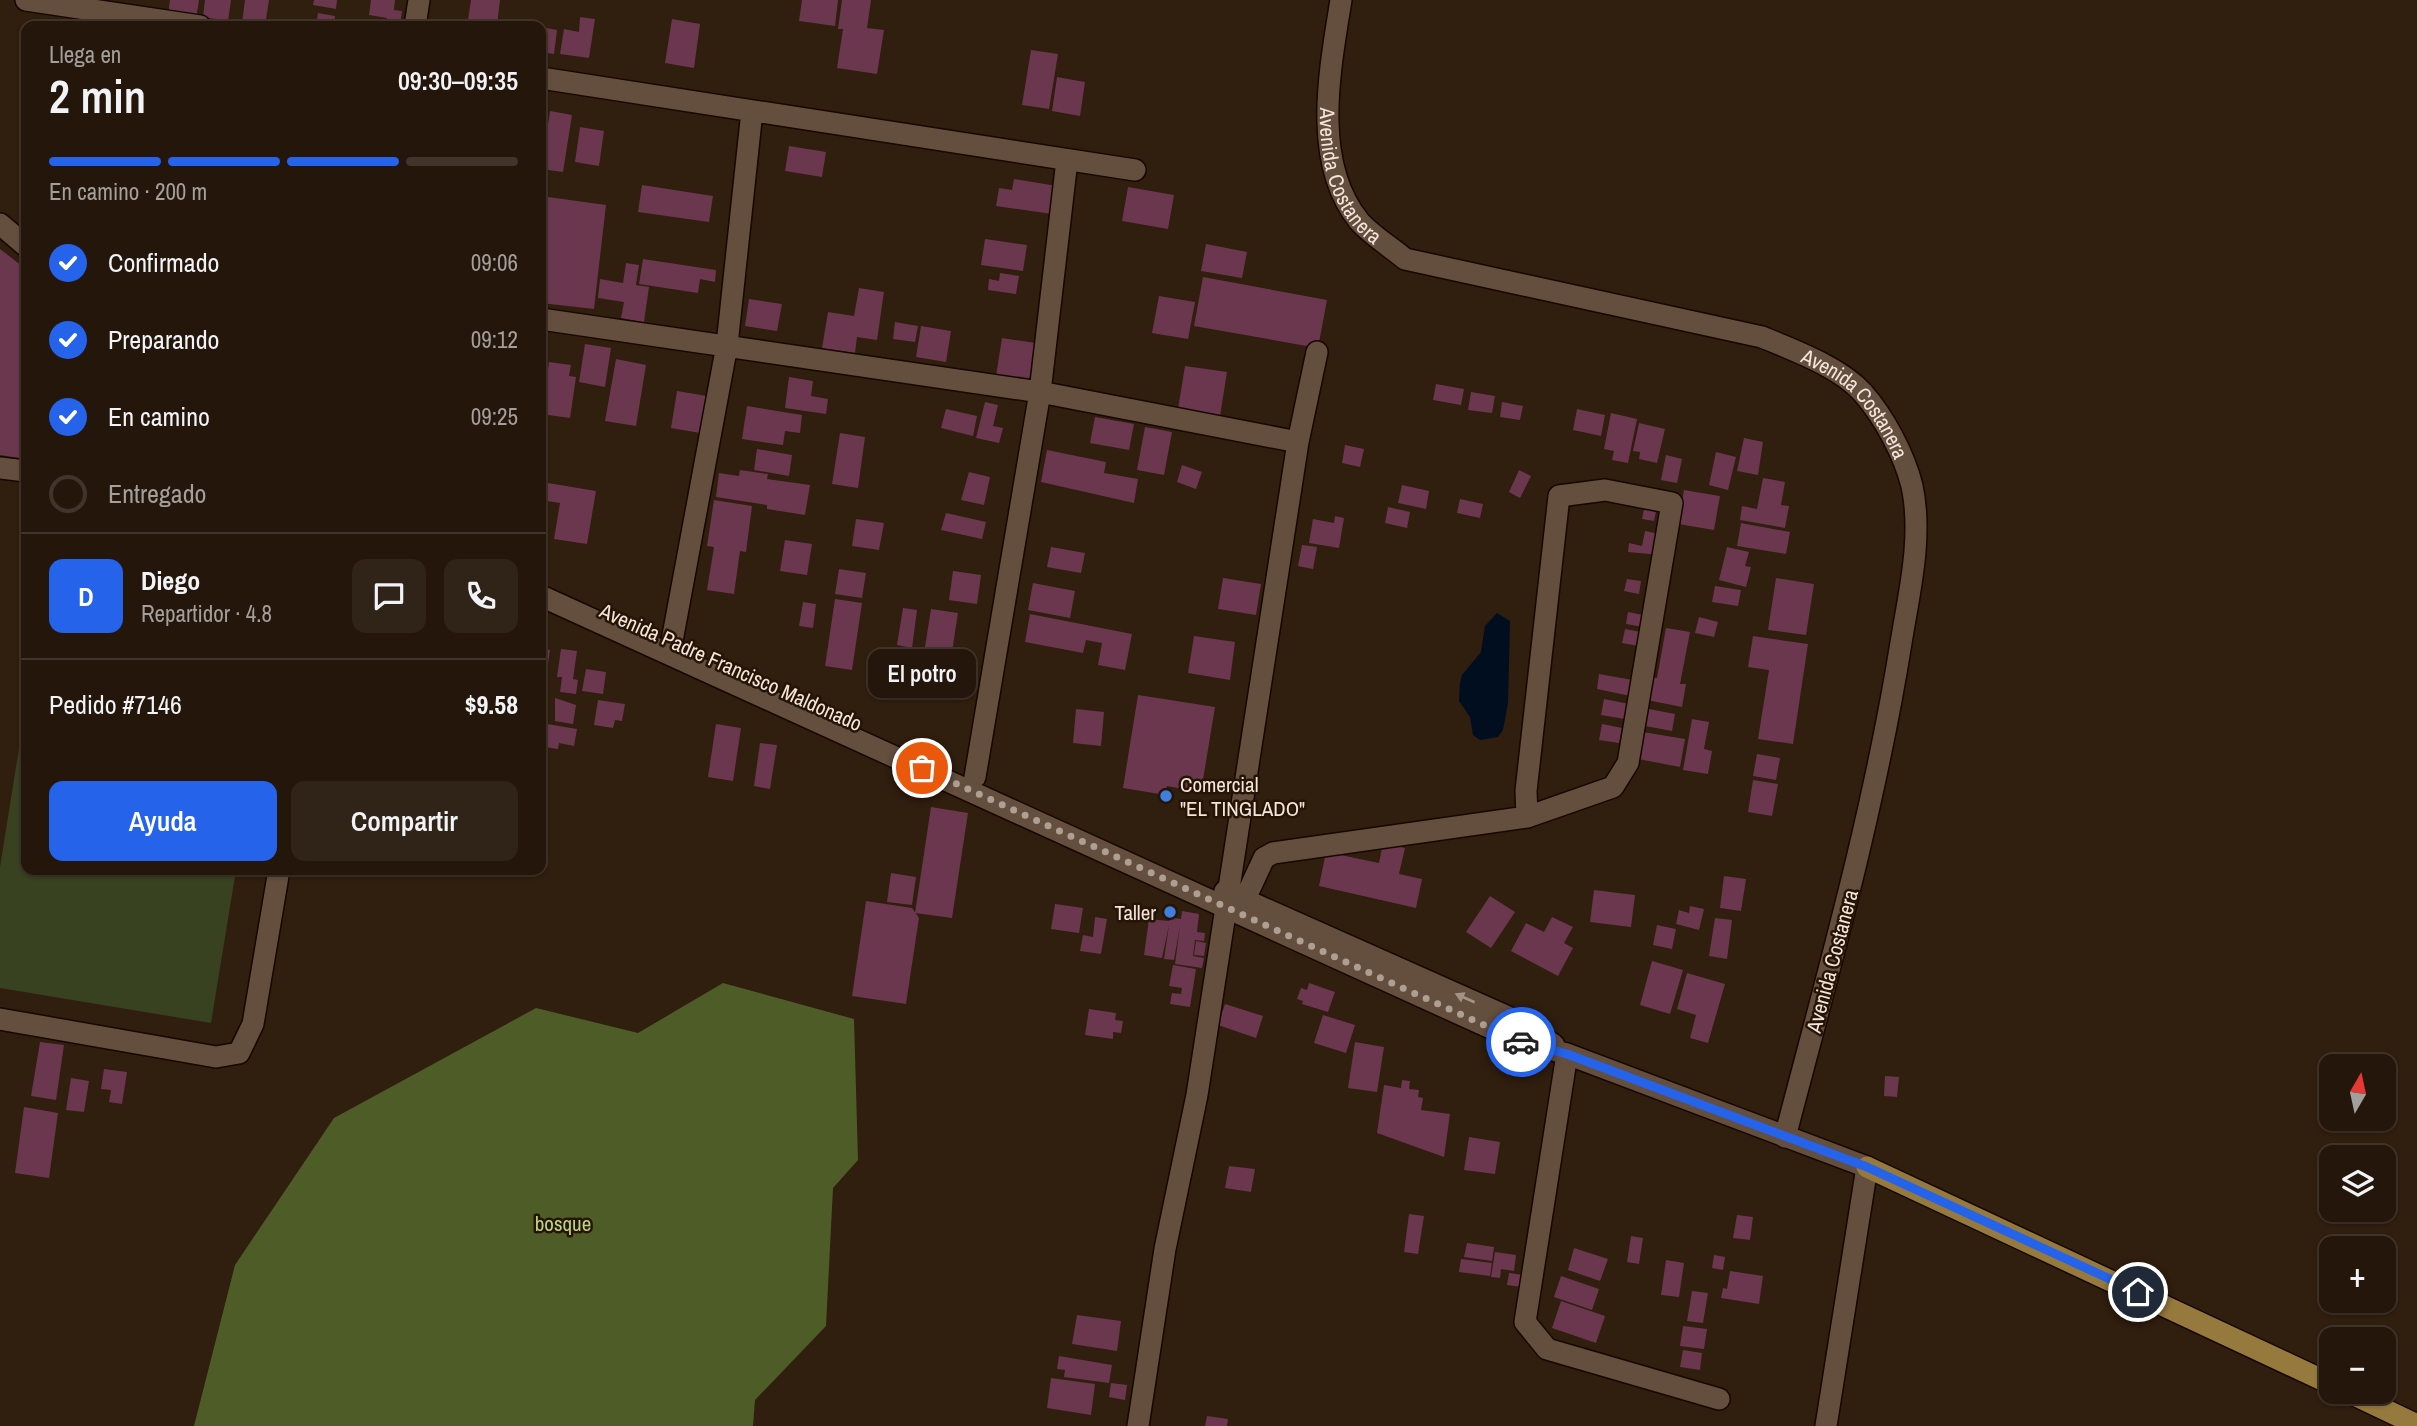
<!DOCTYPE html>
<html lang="es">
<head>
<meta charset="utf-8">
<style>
  body { margin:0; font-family:"Archivo Narrow",sans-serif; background:#302318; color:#f1f3f6; height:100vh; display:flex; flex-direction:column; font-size:26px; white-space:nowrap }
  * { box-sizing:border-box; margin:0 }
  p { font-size:23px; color:#a39f9c }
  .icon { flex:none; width:38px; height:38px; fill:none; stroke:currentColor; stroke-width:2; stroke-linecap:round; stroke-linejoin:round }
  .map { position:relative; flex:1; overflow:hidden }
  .details { position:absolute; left:21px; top:21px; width:525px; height:854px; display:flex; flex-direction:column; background:#24160a; border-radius:14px; box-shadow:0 2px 5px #0004,0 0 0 2px #41352b }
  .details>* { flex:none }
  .needle { width:46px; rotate:9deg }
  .fabs { position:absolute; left:2319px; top:1054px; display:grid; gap:14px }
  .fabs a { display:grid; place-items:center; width:77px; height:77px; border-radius:14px; background:#24160a; box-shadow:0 2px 5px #0004,0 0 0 2px #41352b; font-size:35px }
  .pin { position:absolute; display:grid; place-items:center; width:60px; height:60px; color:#fff; margin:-30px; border:4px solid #fff; border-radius:50%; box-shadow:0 2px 7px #0007 }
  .courier { position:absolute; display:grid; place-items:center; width:70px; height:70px; margin:-35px; border:5px solid #2563eb; border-radius:50%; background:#fff; color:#222; box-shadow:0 2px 9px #0007 }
  .bubble { position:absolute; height:49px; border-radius:14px; background:#24160a; box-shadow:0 2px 5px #0004,0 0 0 2px #41352b; font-size:23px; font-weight:600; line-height:49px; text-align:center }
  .overview em { font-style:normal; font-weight:600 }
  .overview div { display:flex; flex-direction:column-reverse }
  .overview { display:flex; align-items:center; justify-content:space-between; height:119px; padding:0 28px }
  h1 { font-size:46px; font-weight:600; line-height:52px }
  .bar { display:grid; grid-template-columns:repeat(4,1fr); gap:10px 7px; align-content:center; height:84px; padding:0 28px }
  .bar i { height:9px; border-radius:5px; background:#41352b }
  .bar .current { background:#2563eb }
  .bar p { grid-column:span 4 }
  .line { display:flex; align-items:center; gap:18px; padding:0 28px; border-top:2px solid #41352b }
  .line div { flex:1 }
  .round { display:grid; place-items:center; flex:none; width:74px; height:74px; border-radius:14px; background:#302318 }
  ol { padding:0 28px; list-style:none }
  li { display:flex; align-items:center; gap:21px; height:77px }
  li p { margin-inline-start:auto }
  li .icon { padding:7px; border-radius:50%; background:#2563eb; color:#fff; stroke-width:4 }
  li:last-child { color:#a39f9c }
  li i { width:38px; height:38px; border:4px solid #41352b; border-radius:50% }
  .button { display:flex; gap:14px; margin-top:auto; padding:14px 28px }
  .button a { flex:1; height:80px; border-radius:14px; background:#2563eb; color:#fff; font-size:28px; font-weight:600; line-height:80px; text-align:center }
  .button a+a { background:#302318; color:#f1f3f6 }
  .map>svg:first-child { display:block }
  .green { fill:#384220 }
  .forest { fill:#4e5d28 }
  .water { fill:#000e20 }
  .building { fill:#6a374e }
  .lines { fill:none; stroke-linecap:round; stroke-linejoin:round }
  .street-casing { stroke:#170700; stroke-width:24 }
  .secondary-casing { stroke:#170700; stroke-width:24 }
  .primary-casing { stroke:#170700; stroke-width:24 }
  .street { stroke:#644e3e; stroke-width:21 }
  .secondary { stroke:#644e3e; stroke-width:21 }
  .primary { stroke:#967a3d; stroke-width:21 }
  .oneway { fill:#a49285 }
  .done { stroke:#ae9f93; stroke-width:7; stroke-dasharray:0 12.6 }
  .route { stroke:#2563eb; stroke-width:9 }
  .shop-dot { fill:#3f7fe0; stroke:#261405; stroke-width:2.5 }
  .labels { text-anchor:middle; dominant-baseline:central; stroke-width:5; stroke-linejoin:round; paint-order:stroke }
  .street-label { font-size:21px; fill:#f2e5db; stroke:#261405 }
  .poi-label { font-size:21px; fill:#f2e5db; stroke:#261405; text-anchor:start }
  .park-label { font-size:21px; fill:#bcd584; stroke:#261405 }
</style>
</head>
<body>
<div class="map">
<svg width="2417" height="1426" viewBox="0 0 2417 1426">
  <rect width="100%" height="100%" fill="#301e0e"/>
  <path class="green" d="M26 705V870H236L211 1023 0 988V867Z"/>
  <path class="forest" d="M723 983 854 1019 858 1160 833 1188 826 1326 755 1400 753 1426H194L235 1265 334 1118 536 1008 638 1033Z"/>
  <path class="water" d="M1497 613 1510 621 1508 703 1503 730 1498 737 1480 740 1473 735 1470 717 1459 701 1460 683 1462 675 1481 652 1485 626Z"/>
  <path class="building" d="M170 0H199L196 19 168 15Z
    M205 0H231L228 21 203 17Z
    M245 0H269L265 26 242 23Z
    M314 0H337L336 9 313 5Z
    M371 0H395L394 10 402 11 400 26H386L387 18 369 15Z
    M471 0H500L497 26H467Z
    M802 0H838L835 26 799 21Z
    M842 0H871L867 28 884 30 877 74 837 68 843 29H838Z
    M318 13 335 16 334 26H316Z
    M580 17 595 19 589 58 560 54 564 29 579 32Z
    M672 19 700 24 694 68 665 63Z
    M541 27 557 30 554 54 541 52Z
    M1031 50 1058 54 1049 109 1022 105Z
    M1057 77 1085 82 1080 116 1052 111Z
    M550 111 572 115 563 172 541 169Z
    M580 127 604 131 599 166 575 162Z
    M789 146 826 152 822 177 785 171Z
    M1014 179 1057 186 1052 214 996 206 999 188 1012 190Z
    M642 185 713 196 709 222 638 212Z
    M1128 187 1174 195 1168 229 1122 221Z
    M541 196 606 205 594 309 541 303Z
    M985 239 1027 245 1023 271 981 265Z
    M1206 244 1247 252 1242 278 1201 271Z
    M0 249 26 269V459L0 455Z
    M643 259 716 270 715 282 700 279 698 293 639 284Z
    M626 263 639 265 636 285 649 287 644 322 621 318 624 302 598 298 600 279 623 283Z
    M1000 273 1019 276 1016 294 988 290 989 279 999 281Z
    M1203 277 1327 300 1318 348 1194 326Z
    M859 288 884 292 877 340 857 337 855 353 822 348 828 312 854 316Z
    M1159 296 1195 302 1188 339 1152 333Z
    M749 299 782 304 777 331 745 326Z
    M895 322 918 326 915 342 893 339Z
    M921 326 951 331 946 362 916 357Z
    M1002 338 1035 343 1029 381 996 376Z
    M585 344 611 348 605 387 579 382Z
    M616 359 646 365 636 426 605 421Z
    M549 362 571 365 569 376 576 377 570 418 541 414Z
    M1185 366 1227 372 1220 416 1178 409Z
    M789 377 813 381 811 396 828 399 826 414 785 408Z
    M1436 384 1464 389 1461 405 1433 400Z
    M677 391 707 396 700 433 671 428Z
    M1471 392 1495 396 1492 413 1468 410Z
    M985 402 998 405 993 426 1003 428 999 443 976 438Z
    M1502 402 1523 406 1520 420 1500 417Z
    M747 406 802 415 800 433 785 431 783 445 742 439Z
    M946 409 977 416 973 436 941 428Z
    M1577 409 1605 415 1601 436 1573 430Z
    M1611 413 1637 419 1628 463 1612 460 1614 451 1604 449Z
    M1095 417 1134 424 1129 450 1090 443Z
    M1639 423 1665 429 1657 463 1639 459 1640 452 1633 451Z
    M1145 427 1172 432 1164 475 1137 470Z
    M840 433 865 437 858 488 832 484Z
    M1744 438 1763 442 1758 475 1737 471Z
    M1345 445 1364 449 1360 467 1342 463Z
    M757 449 792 455 789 476 754 470Z
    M1047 450 1106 462 1104 473 1138 479 1134 503 1041 482Z
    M1716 452 1736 457 1728 490 1709 485Z
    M1666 455 1682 459 1677 483 1661 480Z
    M1182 465 1202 472 1196 489 1177 482Z
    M740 470 768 474 767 479 810 485 805 515 767 509V505L716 497 719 473 739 476Z
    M1519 470 1531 476 1520 498 1509 492Z
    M969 472 990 477 984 505 961 500Z
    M1763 478 1785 482 1781 505 1789 506 1785 528 1740 520 1742 506 1757 509Z
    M542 482 596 491 587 544 554 539 560 503 541 500Z
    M1402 485 1429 491 1426 509 1398 503Z
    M1684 490 1720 496 1714 530 1678 524Z
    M1460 499 1483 504 1480 518 1457 513Z
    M714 500 752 506 746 552 740 551 734 594 707 590 714 547 707 546Z
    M1646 500 1658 502 1654 521 1642 519Z
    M1388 507 1410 512 1407 528 1385 523Z
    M946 513 986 522 982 539 941 530Z
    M1335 516 1344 518 1339 548 1309 543 1313 519 1334 523Z
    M856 519 884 523 879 550 852 546Z
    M1741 523 1790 532 1786 554 1737 546Z
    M1645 531 1664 535 1660 555 1628 552 1629 543 1642 546Z
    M785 540 812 544 807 575 780 571Z
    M1302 545 1317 547 1313 569 1298 566Z
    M1051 547 1085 553 1081 573 1047 567Z
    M1727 547 1749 552 1745 566 1751 567 1746 587 1719 580Z
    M839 569 866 573 862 598 835 594Z
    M953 571 981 575 977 604 949 600Z
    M1223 578 1261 584 1256 615 1218 609Z
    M1776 578 1814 584 1806 635 1768 630Z
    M1627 579 1641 581 1639 594 1624 591Z
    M1033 583 1075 591 1070 618 1028 610Z
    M1715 586 1741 590 1738 606 1712 602Z
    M835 599 862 603 852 670 825 666Z
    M803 602 816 604 813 628 799 626Z
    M903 608 917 610 912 648 897 645Z
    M931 609 958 613 952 652 925 647Z
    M1628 612 1643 615 1649 628 1626 624Z
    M1030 614 1132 634 1125 670 1098 665 1102 643 1086 640 1083 653 1025 642Z
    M1699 617 1718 622 1714 637 1695 633Z
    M1666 628 1690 632 1680 684H1686L1682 707 1647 700 1651 677 1657 678Z
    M1625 629 1646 633 1644 647 1622 643Z
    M1194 636 1235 642 1230 680 1188 673Z
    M1753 636 1808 644 1793 744 1758 739 1769 670 1748 667Z
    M541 648 550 650 544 690H541Z
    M561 649 577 651 573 679 578 680 576 694 560 692 562 677H557Z
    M586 669 606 672 603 694 582 691Z
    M1599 674 1638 681 1635 697 1597 689Z
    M1138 695 1215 707 1201 792 1167 786 1165 795 1123 788Z
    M555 698 576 705 573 724 555 721Z
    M1604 699 1634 705 1631 720 1601 715Z
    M598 700 625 704 622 721 615 720 613 728 594 725Z
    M1076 709 1104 712 1101 746 1073 743Z
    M1649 709 1675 714 1672 731 1645 726Z
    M1692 719 1709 722 1704 749 1712 751 1708 774 1683 770Z
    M547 724 577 729 574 746 559 743 558 749 544 747Z
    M716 724 741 728 733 781 708 777Z
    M1602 724 1622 728 1619 743 1599 740Z
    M1643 732 1685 739 1680 767 1638 759Z
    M760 743 777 745 770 789 754 786Z
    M1757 754 1780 758 1776 780 1753 776Z
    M1753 780 1778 784 1772 816 1748 812Z
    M931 807 968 813 952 918 915 913Z
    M1383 843 1405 848 1399 874 1422 879 1416 908 1319 886 1326 852 1379 863Z
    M891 873 916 877 912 905 887 902Z
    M1724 876 1746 879 1741 911 1720 908Z
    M1594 890 1635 895 1631 927 1590 922Z
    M1490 896 1515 912 1491 948 1466 932Z
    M866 901 912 908 919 918 906 1004 852 996Z
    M1055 904 1083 908 1079 933 1051 929Z
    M1690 906 1704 909 1699 930 1676 924 1679 910 1689 913Z
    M1182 911 1199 914 1197 932 1205 933 1204 941 1195 940 1193 956 1204 958 1202 968 1175 964 1180 926 1174 960 1164 959 1169 925 1162 958 1144 955 1149 919 1169 921V917L1181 919Z
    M1095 917 1107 919 1101 954 1080 951 1083 935 1093 937Z
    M1552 917 1573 927 1564 943 1573 948 1558 976 1511 951 1526 923 1544 932Z
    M1715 918 1732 920 1727 959 1709 956Z
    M1657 925 1676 929 1672 949 1653 945Z
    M1196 941 1206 943 1204 956 1194 955Z
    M1652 961 1683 970 1670 1014 1640 1005Z
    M1173 965 1196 969 1190 1007 1170 1004 1172 993 1181 994 1182 988 1169 986Z
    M1687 973 1725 984 1708 1043 1690 1038 1696 1015 1677 1009Z
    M1309 983 1335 992 1328 1012 1302 1004 1303 1001 1297 999 1301 988 1307 990Z
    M1225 1004 1263 1016 1256 1038 1218 1025Z
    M1089 1009 1116 1013 1115 1020 1123 1021 1121 1033 1113 1032V1039L1085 1035Z
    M1323 1015 1355 1025 1346 1053 1314 1043Z
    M40 1042 64 1045 56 1100 31 1096Z
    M1355 1042 1384 1047 1377 1092 1348 1088Z
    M104 1069 127 1072 122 1104 109 1102 111 1090 101 1089Z
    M1885 1076 1899 1077 1897 1097 1884 1096Z
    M71 1078 89 1081 84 1112 66 1110Z
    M1402 1080 1410 1081 1409 1089 1419 1090 1418 1097 1423 1098 1421 1110 1450 1114 1444 1157 1377 1133 1384 1085 1401 1088Z
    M24 1107 58 1113 49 1178 15 1173Z
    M1469 1137 1500 1142 1495 1174 1464 1170Z
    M1229 1166 1255 1169 1251 1192 1225 1188Z
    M1409 1214 1424 1216 1418 1254 1404 1252Z
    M1737 1215 1753 1217 1750 1240 1733 1238Z
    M1631 1236 1643 1238 1639 1264 1627 1262Z
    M1467 1243 1494 1247 1492 1261 1464 1257Z
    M1574 1248 1608 1259 1600 1281 1568 1270Z
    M1495 1252 1516 1255 1514 1271 1501 1269 1500 1278 1491 1277Z
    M1714 1255 1725 1257 1723 1270 1712 1268Z
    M1461 1259 1492 1263 1490 1276 1459 1272Z
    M1666 1260 1684 1263 1679 1297 1661 1295Z
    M1730 1271 1763 1276 1759 1304 1721 1298 1723 1288 1727 1289Z
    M1509 1273 1524 1275 1522 1287 1507 1285Z
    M1561 1276 1599 1289 1592 1310 1554 1297Z
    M1692 1291 1708 1293 1703 1323 1687 1321Z
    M1561 1301 1605 1316 1596 1343 1552 1328Z
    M1077 1315 1121 1321 1117 1351 1072 1344Z
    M1683 1326 1707 1329 1704 1349 1680 1346Z
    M1683 1350 1702 1353 1700 1370 1680 1367Z
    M1059 1356 1112 1365 1109 1383 1064 1377 1065 1370 1057 1369Z
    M1051 1378 1095 1384 1091 1415 1047 1408Z
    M1111 1383 1127 1385 1125 1400 1109 1397Z
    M1207 1416 1228 1419 1227 1426H1205Z"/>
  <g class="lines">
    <g class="street-casing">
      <path id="street" d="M26 0 200 26
        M415 26 419 0
        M541 78 1135 170
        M541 319 1040 392 1298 442
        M0 468 26 471
        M672 641 727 345 752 111
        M975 777 1040 392 1067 160
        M1245 899 1264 858 1273 853 1527 817 1613 787 1628 763 1672 503 1605 490 1559 496 1526 791 1527 817
        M0 1019 216 1057 239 1053 253 1024 279 870
        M1567 1054 1525 1322 1547 1349 1719 1399
        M1138 1426 1165 1249 1197 1095 1298 442 1317 352"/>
    </g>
    <g class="secondary-casing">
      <g id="secondary">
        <path id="s1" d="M1341 0C1330 69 1311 162 1359 221 1371 235 1391 247 1405 259L1762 337C1793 350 1840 367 1863 393 1884 417 1904 454 1912 486 1923 537 1909 593 1901 643 1874 811 1828 973 1785 1137"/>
        <path d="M0 224 26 246"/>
        <path d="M541 596 1517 1040 1567 1054 1867 1167 1826 1426"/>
        <path d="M1225 891 1524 1024 1554 1045"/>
      </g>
    </g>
    <g class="primary-casing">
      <path id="primary" d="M1867 1167 2331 1384
        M2346 1391 2417 1425"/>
    </g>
    <use href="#street" class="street"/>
    <use href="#secondary" class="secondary"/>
    <use href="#primary" class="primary"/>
  </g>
  <defs><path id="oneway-solid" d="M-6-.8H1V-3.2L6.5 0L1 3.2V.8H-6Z" transform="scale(1.75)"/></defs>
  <use class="oneway" href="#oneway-solid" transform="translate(1465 998) rotate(-156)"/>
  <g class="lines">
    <path class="done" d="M922 768 1521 1042"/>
    <path class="route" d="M1521 1042 1567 1054 1867 1167 2138 1292"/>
  </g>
  <g class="shop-dot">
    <circle cx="1166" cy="796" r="7"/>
    <circle cx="1170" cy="912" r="7"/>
  </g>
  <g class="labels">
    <g class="street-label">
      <text stroke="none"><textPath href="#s1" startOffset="182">Avenida Costanera</textPath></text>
      <text stroke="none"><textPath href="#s1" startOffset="772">Avenida Costanera</textPath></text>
      <text transform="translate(731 667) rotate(24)">Avenida Padre Francisco Maldonado</text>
      <text transform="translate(1832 961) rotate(-75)">Avenida Costanera</text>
    </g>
    <g class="poi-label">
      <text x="1180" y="784">Comercial<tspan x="1180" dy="24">"EL TINGLADO"</tspan></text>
      <text x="1156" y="912" text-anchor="end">Taller</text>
    </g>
    <g class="park-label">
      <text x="563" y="1223">bosque</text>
    </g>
  </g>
</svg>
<div class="fabs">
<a><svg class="needle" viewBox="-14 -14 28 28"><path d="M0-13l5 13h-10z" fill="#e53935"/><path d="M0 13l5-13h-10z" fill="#a39f9c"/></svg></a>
<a><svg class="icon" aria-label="layers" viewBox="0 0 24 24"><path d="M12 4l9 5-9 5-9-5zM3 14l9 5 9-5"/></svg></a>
<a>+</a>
<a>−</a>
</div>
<div class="pin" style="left:922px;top:768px;background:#ea580c"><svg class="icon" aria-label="bag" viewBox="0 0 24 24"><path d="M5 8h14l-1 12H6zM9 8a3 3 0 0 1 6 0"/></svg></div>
<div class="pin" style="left:2138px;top:1292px;background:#1f2937"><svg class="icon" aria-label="home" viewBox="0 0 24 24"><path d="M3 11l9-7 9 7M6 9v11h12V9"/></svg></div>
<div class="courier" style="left:1521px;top:1042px"><svg class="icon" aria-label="car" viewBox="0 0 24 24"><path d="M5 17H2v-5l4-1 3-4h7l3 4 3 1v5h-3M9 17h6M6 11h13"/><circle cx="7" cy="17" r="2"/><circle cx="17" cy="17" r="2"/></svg></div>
<div class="bubble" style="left:868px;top:649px;width:108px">El potro</div>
<section class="details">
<div class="overview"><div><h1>2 min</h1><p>Llega en</p></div><em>09:30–09:35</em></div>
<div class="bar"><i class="current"></i><i class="current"></i><i class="current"></i><i></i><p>En camino · 200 m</p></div>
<ol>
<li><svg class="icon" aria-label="check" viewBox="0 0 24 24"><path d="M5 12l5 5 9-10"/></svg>Confirmado<p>09:06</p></li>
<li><svg class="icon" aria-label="check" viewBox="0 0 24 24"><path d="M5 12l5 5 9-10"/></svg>Preparando<p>09:12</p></li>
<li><svg class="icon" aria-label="check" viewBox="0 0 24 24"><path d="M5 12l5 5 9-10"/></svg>En camino<p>09:25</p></li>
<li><i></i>Entregado</li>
</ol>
<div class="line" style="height:126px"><b class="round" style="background:#2563eb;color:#fff">D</b><div><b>Diego</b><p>Repartidor · 4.8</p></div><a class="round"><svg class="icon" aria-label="chat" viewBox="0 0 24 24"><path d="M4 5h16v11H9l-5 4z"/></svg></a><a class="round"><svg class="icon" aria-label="phone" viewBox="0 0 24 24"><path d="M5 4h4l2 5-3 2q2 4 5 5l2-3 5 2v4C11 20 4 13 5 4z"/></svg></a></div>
<div class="line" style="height:91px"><div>Pedido #7146</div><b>$9.58</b></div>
<div class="button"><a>Ayuda</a><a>Compartir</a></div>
</section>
</div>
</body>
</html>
